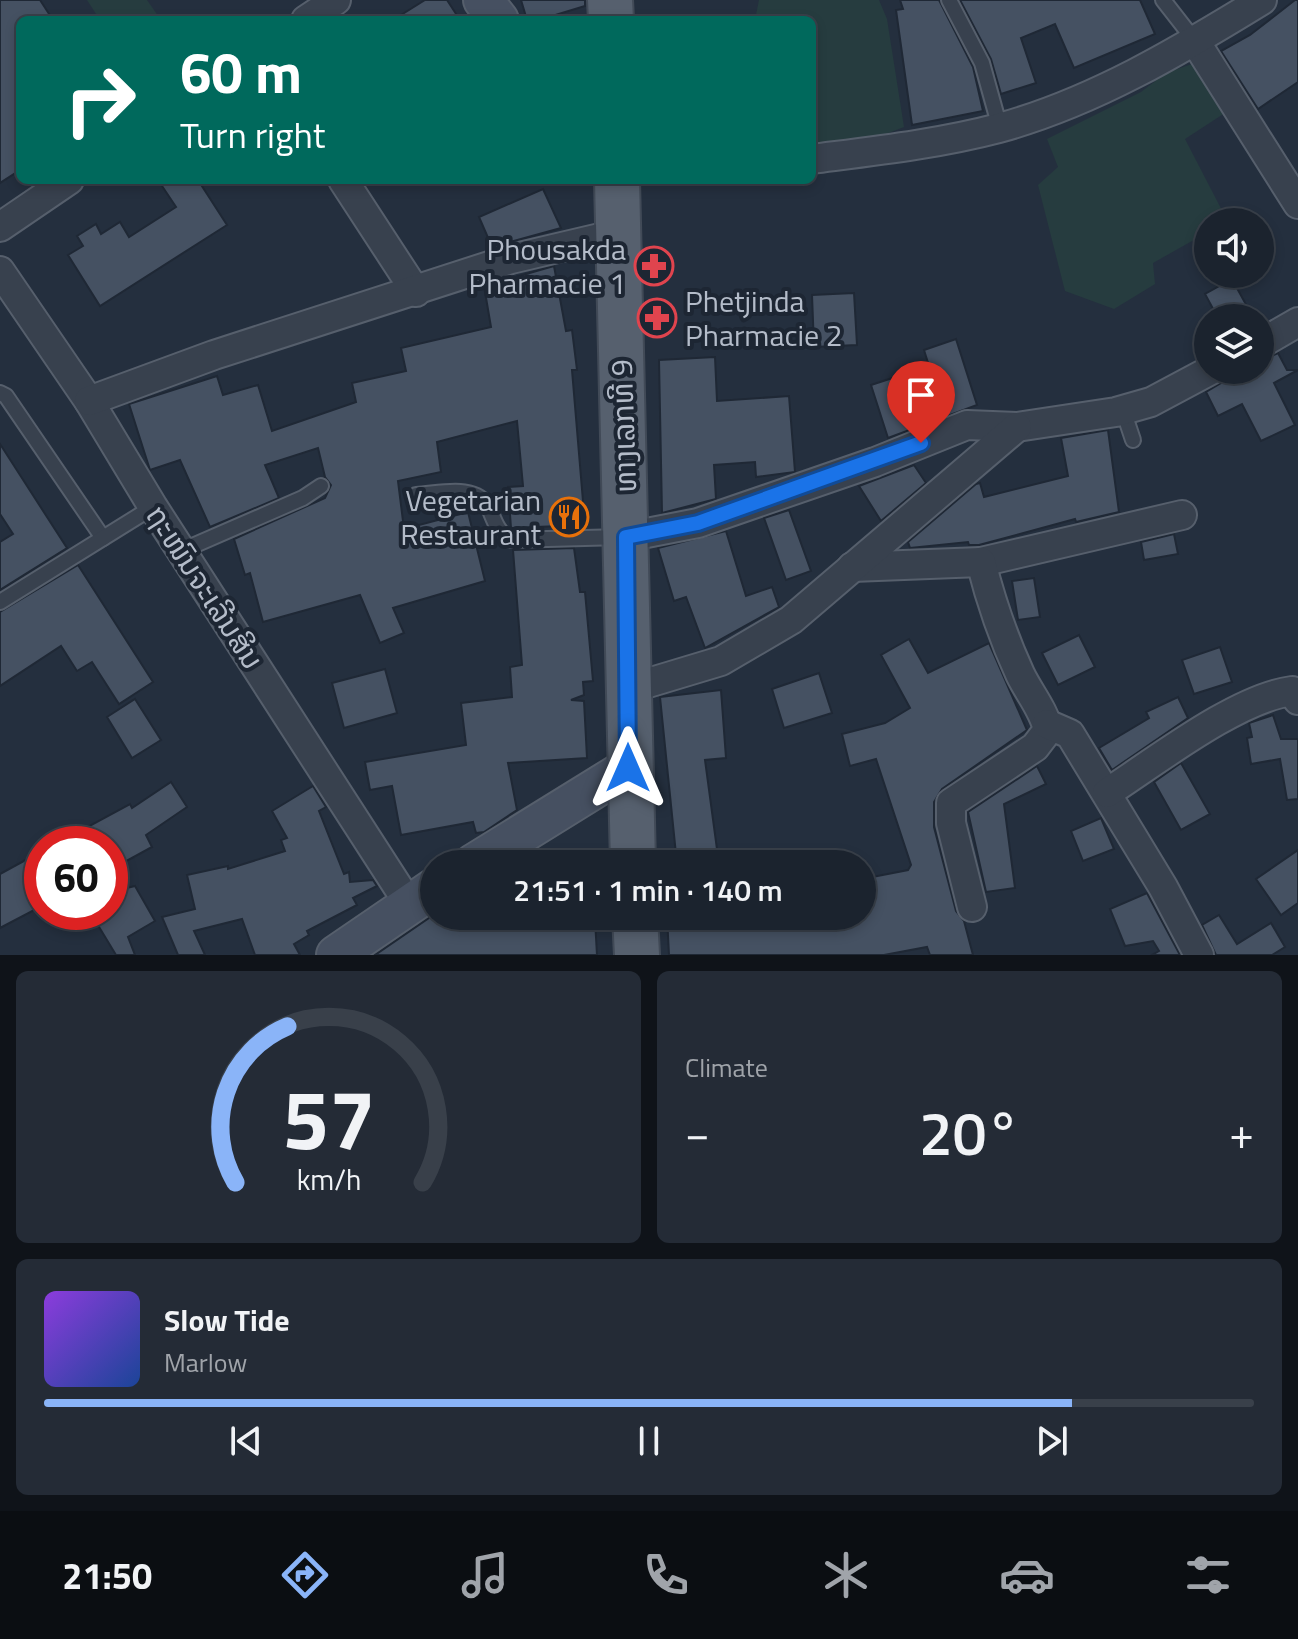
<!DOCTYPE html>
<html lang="en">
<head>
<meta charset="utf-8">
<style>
	:root { --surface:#1b232e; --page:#242b36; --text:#f1f3f6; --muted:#a0a4aa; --line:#39404a; --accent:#8ab4f8 }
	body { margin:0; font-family:"Titillium Web","Noto Sans Lao",sans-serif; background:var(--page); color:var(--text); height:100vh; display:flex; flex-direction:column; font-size:30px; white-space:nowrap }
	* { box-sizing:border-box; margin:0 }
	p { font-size:26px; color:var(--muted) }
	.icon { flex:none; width:44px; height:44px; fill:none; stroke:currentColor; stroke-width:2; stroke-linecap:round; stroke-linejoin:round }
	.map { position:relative; height:955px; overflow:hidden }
	.sheet { display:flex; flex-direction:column; gap:16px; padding:16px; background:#0f1319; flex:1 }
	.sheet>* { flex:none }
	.hud { position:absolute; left:16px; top:16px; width:800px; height:168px; border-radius:12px; box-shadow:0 4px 12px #0003,0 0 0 2px var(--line); background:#00695c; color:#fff; overflow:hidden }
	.fabs { position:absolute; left:1194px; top:208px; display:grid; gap:16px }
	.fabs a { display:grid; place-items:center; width:80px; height:80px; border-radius:50%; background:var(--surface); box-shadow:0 4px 12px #0003,0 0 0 2px var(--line); font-size:40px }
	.speed { position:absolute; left:24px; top:826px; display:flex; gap:16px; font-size:40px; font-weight:700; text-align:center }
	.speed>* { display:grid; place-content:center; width:104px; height:104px; border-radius:50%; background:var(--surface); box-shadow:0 4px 12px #0003,0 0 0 2px var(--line); line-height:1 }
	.speed .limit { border:12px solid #d22; background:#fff; color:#111 }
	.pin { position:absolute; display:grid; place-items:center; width:68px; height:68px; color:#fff; margin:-82px -34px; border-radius:50% 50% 50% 0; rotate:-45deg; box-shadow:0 0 8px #0007 }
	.pin .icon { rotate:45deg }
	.me { position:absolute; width:88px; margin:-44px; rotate:0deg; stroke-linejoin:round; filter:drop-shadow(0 0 6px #0008) }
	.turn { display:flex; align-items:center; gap:28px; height:168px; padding:0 32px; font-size:36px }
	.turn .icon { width:104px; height:104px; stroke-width:2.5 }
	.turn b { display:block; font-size:56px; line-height:68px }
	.big { font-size:60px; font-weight:600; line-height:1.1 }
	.sheet .widget { flex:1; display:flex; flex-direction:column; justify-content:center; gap:12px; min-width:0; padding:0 28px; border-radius:12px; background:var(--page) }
	.sheet .dial { align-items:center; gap:0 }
	.dial svg { height:208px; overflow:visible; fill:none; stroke:var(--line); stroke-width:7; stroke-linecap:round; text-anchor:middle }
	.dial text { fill:var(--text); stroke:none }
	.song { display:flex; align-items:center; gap:24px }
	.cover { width:96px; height:96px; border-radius:12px; background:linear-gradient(135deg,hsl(270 70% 55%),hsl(220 70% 35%)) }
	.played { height:8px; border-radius:4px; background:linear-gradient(90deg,var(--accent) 85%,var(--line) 85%) }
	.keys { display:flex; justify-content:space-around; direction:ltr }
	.heat { display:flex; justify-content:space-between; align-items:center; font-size:44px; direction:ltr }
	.sheet .tiles { flex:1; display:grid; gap:16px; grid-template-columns:1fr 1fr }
	.widget:last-child { grid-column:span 2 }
	.trip { position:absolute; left:420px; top:850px; width:456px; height:80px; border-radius:40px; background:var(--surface); box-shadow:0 4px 12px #0003,0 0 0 2px var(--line); font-weight:600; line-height:80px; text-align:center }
	.tab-bar { display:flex; height:128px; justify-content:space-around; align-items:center; background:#0b0e12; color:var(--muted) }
	.tab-bar .icon { width:56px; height:56px }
	.tab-bar .on { color:var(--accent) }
	.tab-bar b { font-size:36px; color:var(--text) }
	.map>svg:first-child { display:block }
	.green { fill:#263c3f }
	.building { fill:#455162; stroke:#1f2835; stroke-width:2 }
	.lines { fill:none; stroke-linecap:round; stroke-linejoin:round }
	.lane-casing { stroke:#565f6c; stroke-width:18 }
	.street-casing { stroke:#565f6c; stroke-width:32 }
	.secondary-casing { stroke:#565f6c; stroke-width:42 }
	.primary-casing { stroke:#414a57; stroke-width:48 }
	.lane { stroke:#38414e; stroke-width:14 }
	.street { stroke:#38414e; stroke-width:28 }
	.secondary { stroke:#465061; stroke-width:38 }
	.primary { stroke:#56606e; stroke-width:44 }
	.route-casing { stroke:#114b97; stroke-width:20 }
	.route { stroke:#1a73e8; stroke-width:14 }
	.labels { text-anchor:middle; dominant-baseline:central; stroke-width:8; stroke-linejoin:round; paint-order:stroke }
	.poi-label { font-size:30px; fill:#b4bcc9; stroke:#1d2633; text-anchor:end }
	.street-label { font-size:30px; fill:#b4bcc9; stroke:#1d2633 }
</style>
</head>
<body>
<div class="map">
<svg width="1298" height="955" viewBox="0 0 1298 955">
	<rect width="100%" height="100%" fill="#242f3e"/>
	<g class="green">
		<path d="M87,0h60l14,20h-61z"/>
		<path d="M759,0h120l8,19 17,108 -26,10 -66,7v-124h-57z"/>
		<path d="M1192,64l11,2 28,43 -46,30 43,83h-20v10l-55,31 2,21 -41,25 -49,-18 -27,-106 20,-18 -11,-28 94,-47 25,-19z"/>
	</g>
	<g class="building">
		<path d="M0,0h40l13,20h-33v150l-20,13z"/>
		<path d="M425,0h22l13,20h-67z"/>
		<path d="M521,0h64v6l-46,14h-12z"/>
		<path d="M900,0h39l34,67 10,44 -71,14 -16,-115 7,-1z"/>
		<path d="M960,0h180l15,34 -81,34 -19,-44 -34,14 15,45 -35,11 -10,-35z"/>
		<path d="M1295,0h3v82l-40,27 -37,-58 29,-16z"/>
		<path d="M158,180h40l29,45 -127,81 -32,-51 15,-9 -6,-10 19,-12 5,10 19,-12 9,15 47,-30z"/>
		<path d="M543,189l18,39 -69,19 -13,-30z"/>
		<path d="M554,266l12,65 6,-1 5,40h-5l13,155 -74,3 -3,-41 15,-1 -6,-65 -80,21 4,30 -43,9 6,48 64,-17 17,69 -92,27 11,25 -24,10 -20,-48 -97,27 -13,-49 -5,2 -11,-36 91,-41 6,-13 -6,-8 -7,-29 -53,17 14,33 -69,29 -30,-67 -30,10 -21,-66 88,-28 6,19 35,-10 14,46 84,-29 -4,-19 54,-12 -5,-23 90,-21 -7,-41z"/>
		<path d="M1232,279l17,31 -15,8h-16l-13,-24z"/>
		<path d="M854,293l3,52 -43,2 -2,-52z"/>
		<path d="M956,339l21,66 -89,33 -17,-53 58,-19 -5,-16z"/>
		<path d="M1278,353l9,17h11l-24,13 21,42 -34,16 -19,-37 -24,12 -12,-24 37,-22h17v-9z"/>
		<path d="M715,357l2,44 72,-5 6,76 -39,5 -1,-15 -41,3 2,34 -54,14 -3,-153z"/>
		<path d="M1108,430l11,82 -43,10 -1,-3 -96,26h-10l-1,-3 -58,6 -2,-6 68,-58 4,-1 4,14 84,-21 -7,-38z"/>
		<path d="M0,444l67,104 -67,42v-48l13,-8 -13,-20z"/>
		<path d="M914,465l12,18 -45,38 -22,-35z"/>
		<path d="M789,510l22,61 -25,9 -22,-62z"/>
		<path d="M726,531l20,65 26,-9 7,20 -74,41 -19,-51 -12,4 -16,-53z"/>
		<path d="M1174,534l4,20 -34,6 -3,-18z"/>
		<path d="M574,548l6,44h5l8,89 -10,1 1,13 -13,5 13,1 3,57 -79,5 9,47 -33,22 -8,1 -3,-11 -72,13 -9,-49 -22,4 -5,-28 101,-17 -5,-42 51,-6 -2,-30 12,-2 -9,-115z"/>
		<path d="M78,565l75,117 -34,22 -27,-42 -15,9 -16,-25 -61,40v-74z"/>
		<path d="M1034,578l6,39 -22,3 -6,-39z"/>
		<path d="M1079,635l16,32 -37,18 -16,-32z"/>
		<path d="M909,639l19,34 61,-30 38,87 -85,59 -8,13v25l22,84 8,10 9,34h-43l-3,-8 -43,8h-215l-2,-39h195v-37l46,-9 3,-5 -35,-106 -26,7 -8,-32 43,-11 25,-15 -29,-53z"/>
		<path d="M1220,647l12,35 -38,12 -12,-34z"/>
		<path d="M385,669l12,44 -53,15 -12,-45z"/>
		<path d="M819,673l13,40 -48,15 -12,-39z"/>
		<path d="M721,690l5,68 -21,2 14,104h-42l-17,-167z"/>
		<path d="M1178,697l10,21 -76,52 -13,-22 50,-30 -3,-6z"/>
		<path d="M135,699l26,41 -29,18 -25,-41z"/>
		<path d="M1273,715l8,24h17v60l-11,1 -7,-41 -29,5 -4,-26 5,-1 -3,-14z"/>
		<path d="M1181,763l29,51 -29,16 -27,-48z"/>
		<path d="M1037,766l9,18 -42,20 11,84 -29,4 -18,-80z"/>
		<path d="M171,782l16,25 -41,28 6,12 -42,23v-26h-54l74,-40 2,4z"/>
		<path d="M313,786l13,21 -7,4 25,63 5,-2 1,10 23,-2 4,6 -24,12 4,7 -50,26 2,4 -15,9 6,11h-45l-13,-36 -48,12 11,24h-27l-16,-38 33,-8 -8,-34 41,-9v3l57,-18 -4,-11 6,-2 -15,-27z"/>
		<path d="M1101,818l13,31 -31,12 -12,-30z"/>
		<path d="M1298,850v53l-17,12 -25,-36z"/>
		<path d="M42,851v55l-42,22v-54z"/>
		<path d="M135,886l20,35 -27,16 7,18h-19l-26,-43h20v-20z"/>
		<path d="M1147,893l1,2 32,60h-28l7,-4 -6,-10 -28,5 -15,-37z"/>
		<path d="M1219,915l18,29 34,-21 14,24 -13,8h-56l-14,-30z"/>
		<path d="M432,916h58l1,9 104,-6 2,36h-222z"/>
	</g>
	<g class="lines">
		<g class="lane-casing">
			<g id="lane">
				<path d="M949,0l33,63 18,65"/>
				<path d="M1163,0l32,41"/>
				<path d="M0,393l6,3 97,142"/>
				<path d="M1123,410l10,30"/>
				<path d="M416,495c23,-1 60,-12 73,13 6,14 8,23 21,32l112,-3"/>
				<path d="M181,551l122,-53 18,-12"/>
				<path d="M0,602l153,-95"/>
			</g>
		</g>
		<g class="street-casing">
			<g id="street">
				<path d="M306,20l30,-20"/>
				<path d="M1195,41l103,163"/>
				<path d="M812,159c62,-8 126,-15 187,-31 95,-26 180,-77 263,-128"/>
				<path d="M343,180l73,112"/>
				<path d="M0,227l69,-47"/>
				<path d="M0,271l89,130 64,106 256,397"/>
				<path d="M1260,344l38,-22"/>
				<path d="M89,401l125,-46 297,-96 106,-25"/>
				<path d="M626,537l72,-14 177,-61 92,-37 50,2 99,-15 35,-10 60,-32"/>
				<path d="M981,562l201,-47"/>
				<path d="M852,567l129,-5c10,40 22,75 39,112 9,19 24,36 28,56l-13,17 -84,56v20l21,84"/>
				<path d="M628,689l93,-28 70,-41 226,-193"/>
				<path d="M1047,724l23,10 93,153 36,68"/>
				<path d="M1107,793c48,-31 130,-95 185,-102l6,9"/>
			</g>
		</g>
		<g class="secondary-casing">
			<g id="secondary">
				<path d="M483,0l16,20"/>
				<path d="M473,864l155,-96"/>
				<path d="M336,955l98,-67"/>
			</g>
		</g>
		<g class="primary-casing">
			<g id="primary">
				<path d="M610,0l1,20"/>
				<path d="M617,180l16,684"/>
				<path d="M635,916l2,39"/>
			</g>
		</g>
		<use href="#lane" class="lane"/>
		<use href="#street" class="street"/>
		<use href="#secondary" class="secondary"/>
		<use href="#primary" class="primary"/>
	</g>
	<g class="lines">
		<g class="route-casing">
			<path id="route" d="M628,768l-2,-231 72,-14 223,-80"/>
		</g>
		<use href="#route" class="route"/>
	</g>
	<defs>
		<g id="pharmacy-ring" transform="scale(2)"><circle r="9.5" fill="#1d2633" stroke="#e0444e" stroke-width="1.5"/><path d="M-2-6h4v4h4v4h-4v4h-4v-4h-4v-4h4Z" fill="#e0444e"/></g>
		<g id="restaurant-ring" transform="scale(2)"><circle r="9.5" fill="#1d2633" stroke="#e8710a" stroke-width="1.5"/><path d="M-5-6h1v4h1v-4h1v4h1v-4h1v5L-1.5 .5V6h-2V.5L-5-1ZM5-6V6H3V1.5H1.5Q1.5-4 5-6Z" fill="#e8710a"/></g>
	</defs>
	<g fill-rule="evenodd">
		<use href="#pharmacy-ring" x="654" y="266"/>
		<use href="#pharmacy-ring" x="657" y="318"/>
		<use href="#restaurant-ring" x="569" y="517"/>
	</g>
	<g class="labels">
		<g class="poi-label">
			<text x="626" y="249">Phousakda<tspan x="626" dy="34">Pharmacie 1</tspan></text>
			<text x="685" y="301" text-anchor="start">Phetjinda<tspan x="685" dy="34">Pharmacie 2</tspan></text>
			<text x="541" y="500">Vegetarian<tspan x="541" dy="34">Restaurant</tspan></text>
		</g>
		<g class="street-label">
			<text transform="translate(623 426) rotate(-92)">ທາງເລກທີ 9</text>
			<text transform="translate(205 587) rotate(57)">ຖະໜົນຈະເລີນສິນ</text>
		</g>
	</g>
</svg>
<div class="fabs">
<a><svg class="icon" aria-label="sound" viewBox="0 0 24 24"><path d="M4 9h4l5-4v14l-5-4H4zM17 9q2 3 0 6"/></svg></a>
<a><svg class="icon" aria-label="layers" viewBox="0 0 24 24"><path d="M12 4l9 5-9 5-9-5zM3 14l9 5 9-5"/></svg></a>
</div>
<div class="speed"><div class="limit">60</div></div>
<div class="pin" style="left:921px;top:443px;background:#d93025"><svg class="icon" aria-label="arrive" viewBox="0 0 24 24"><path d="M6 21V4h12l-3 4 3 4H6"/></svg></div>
<svg class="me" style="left:628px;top:768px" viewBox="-20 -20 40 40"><path d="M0-17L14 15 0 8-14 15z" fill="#1a73e8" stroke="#fff" stroke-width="4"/></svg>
<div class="trip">21:51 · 1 min · 140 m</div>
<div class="hud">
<div class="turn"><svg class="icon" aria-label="right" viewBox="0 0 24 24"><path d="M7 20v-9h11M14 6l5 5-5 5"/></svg><div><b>60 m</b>Turn right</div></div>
</div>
</div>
<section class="sheet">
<div class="tiles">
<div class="widget dial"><svg viewBox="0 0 100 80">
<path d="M14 69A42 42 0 1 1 86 69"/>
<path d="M14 69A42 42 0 0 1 34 9" stroke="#8ab4f8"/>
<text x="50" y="56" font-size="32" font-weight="700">57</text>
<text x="50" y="72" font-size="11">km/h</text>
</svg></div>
<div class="widget"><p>Climate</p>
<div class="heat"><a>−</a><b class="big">20°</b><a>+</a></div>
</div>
<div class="widget">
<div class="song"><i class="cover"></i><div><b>Slow Tide</b><p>Marlow</p></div></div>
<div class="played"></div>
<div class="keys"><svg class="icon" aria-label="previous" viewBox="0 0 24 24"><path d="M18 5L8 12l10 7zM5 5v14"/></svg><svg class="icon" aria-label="pause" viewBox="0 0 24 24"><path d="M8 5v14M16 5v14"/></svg><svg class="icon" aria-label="next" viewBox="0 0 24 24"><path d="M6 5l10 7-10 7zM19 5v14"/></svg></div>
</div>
</div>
</section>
<nav class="tab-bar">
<b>21:50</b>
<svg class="icon on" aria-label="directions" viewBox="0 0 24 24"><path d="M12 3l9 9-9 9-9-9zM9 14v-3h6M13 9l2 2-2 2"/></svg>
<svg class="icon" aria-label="music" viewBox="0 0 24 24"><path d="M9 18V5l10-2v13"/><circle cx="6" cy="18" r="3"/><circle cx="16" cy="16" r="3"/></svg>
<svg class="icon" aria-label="phone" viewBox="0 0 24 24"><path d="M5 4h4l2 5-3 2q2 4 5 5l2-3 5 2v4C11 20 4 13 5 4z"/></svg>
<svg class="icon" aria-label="climate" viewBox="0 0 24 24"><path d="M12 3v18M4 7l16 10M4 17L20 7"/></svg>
<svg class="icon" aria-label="car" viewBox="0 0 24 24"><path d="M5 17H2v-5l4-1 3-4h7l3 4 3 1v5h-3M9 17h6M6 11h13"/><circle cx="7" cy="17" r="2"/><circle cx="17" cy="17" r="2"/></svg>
<svg class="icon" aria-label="filters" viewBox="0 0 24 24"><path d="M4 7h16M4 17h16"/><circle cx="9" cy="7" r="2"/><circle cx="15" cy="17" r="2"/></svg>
</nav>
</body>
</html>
